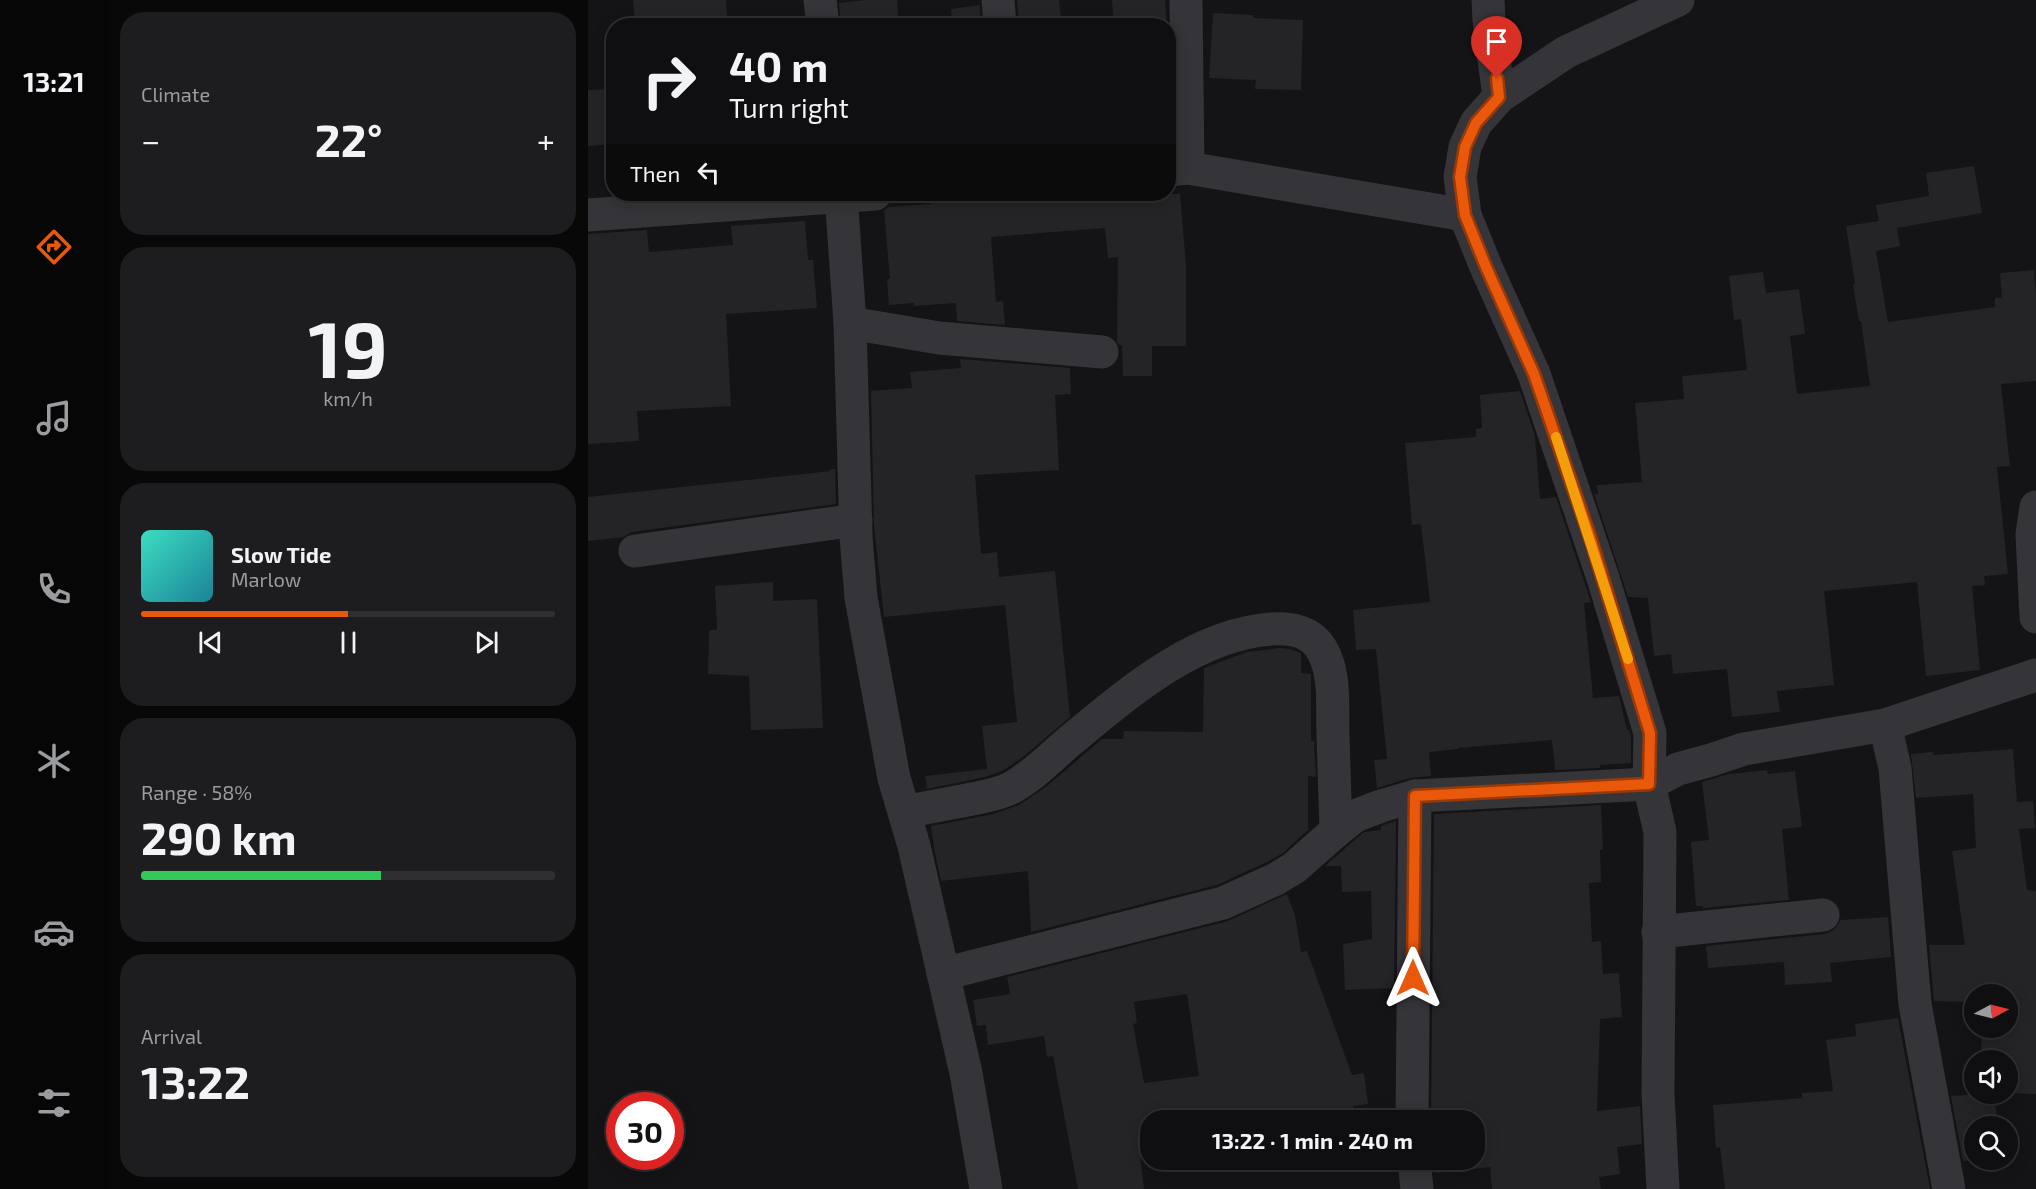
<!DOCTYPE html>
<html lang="en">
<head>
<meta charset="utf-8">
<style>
	:root { --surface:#0f0e10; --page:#1d1c1e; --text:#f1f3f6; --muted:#9b9c9f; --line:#2f2e30; --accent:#ea580c }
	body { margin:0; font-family:"Exo 2",sans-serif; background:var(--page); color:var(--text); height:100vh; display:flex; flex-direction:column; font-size:22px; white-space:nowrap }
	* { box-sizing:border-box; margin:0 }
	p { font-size:20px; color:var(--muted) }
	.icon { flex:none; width:33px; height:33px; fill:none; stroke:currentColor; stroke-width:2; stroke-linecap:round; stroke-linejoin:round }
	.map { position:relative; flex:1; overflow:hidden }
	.panel { display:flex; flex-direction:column; gap:12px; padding:12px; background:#080809; width:480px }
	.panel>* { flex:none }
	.top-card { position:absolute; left:18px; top:18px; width:570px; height:183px; border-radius:24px; box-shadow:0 3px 15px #0003,0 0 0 2px var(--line); background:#0f0e10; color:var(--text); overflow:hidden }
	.needle { width:39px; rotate:83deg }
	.tools { position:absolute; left:1376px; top:984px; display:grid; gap:12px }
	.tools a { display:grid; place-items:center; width:54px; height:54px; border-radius:50%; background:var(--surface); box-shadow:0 3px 15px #0003,0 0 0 2px var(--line); font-size:30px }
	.speed { position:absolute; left:18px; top:1092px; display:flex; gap:12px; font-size:30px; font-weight:700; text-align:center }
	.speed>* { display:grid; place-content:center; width:78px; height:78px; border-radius:50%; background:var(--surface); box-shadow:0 3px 15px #0003,0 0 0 2px var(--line); line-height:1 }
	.speed .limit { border:9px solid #d22; background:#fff; color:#111 }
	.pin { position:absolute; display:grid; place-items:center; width:51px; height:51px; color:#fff; margin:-62px -26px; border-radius:50% 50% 50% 0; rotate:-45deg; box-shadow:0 0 6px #0007 }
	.pin .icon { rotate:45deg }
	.me { position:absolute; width:66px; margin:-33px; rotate:0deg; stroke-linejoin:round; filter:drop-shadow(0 0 4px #0008) }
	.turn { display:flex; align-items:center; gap:21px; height:126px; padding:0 24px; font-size:27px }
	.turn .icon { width:78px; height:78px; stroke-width:2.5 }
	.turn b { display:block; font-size:42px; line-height:51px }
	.then { display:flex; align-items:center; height:57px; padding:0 24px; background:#0003; gap:12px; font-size:22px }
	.big { font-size:45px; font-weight:700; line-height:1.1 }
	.panel .tile { flex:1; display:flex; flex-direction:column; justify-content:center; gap:9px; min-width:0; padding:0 21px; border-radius:24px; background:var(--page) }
	.panel .dial { align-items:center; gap:0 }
	.dial b { font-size:78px; line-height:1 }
	.song { display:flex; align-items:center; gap:18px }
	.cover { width:72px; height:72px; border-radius:9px; background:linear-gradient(135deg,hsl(170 70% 55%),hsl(190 70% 35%)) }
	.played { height:6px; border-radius:3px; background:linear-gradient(90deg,var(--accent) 50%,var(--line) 50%) }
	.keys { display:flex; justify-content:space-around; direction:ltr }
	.heat { display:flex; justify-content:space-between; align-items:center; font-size:33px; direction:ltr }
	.charge { height:9px; border-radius:4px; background:linear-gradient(90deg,#34c759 58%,var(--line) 0) }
	.trip { position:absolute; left:552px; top:1110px; width:345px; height:60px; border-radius:24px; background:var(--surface); box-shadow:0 3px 15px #0003,0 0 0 2px var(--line); font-weight:700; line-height:60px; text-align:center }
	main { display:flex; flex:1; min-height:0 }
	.menu { display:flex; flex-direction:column; width:108px; justify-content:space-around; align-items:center; background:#060606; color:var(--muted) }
	.menu .icon { width:42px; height:42px }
	.menu .on { color:var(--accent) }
	.menu b { font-size:27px; color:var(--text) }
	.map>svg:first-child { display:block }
	.building { fill:#242426; fill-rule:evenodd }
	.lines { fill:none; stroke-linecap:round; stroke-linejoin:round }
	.minor { stroke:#353539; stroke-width:33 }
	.route-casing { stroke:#983908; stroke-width:15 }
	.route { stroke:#ea580c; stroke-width:10 }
	.slow { stroke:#f59e0b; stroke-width:10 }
</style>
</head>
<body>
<main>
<nav class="menu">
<b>13:21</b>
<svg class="icon on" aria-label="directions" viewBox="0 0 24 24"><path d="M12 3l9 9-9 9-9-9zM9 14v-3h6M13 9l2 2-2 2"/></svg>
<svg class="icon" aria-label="music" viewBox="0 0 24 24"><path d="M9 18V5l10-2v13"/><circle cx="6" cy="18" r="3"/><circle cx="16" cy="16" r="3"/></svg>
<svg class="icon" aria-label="phone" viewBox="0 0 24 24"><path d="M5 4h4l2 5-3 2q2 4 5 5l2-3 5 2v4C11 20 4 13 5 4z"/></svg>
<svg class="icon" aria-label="climate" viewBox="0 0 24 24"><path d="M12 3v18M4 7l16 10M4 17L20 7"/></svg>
<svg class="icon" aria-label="car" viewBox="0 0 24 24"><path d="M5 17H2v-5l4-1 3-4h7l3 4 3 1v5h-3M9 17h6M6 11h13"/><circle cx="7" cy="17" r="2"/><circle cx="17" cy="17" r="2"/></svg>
<svg class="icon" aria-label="filters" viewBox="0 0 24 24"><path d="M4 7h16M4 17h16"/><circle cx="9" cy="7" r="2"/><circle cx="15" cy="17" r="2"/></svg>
</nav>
<section class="panel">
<div class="tile"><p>Climate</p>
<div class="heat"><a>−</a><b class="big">22°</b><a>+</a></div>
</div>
<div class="tile dial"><b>19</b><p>km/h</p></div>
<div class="tile">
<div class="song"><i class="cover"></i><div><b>Slow Tide</b><p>Marlow</p></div></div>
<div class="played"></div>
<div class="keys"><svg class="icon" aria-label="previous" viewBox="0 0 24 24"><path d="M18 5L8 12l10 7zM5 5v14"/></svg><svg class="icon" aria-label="pause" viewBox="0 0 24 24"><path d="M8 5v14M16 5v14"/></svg><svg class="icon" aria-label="next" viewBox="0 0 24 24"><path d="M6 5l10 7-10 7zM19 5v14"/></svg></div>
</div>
<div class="tile"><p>Range · 58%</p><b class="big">290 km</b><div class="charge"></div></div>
<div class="tile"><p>Arrival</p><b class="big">13:22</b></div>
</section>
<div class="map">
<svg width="1448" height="1189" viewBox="0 0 1448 1189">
	<rect width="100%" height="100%" fill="#141315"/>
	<g class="building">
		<path d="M45,0h93l2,26h-93z"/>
		<path d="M278,0h31l2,26h-58l-2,-23z"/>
		<path d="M429,0h42l3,26h-43z"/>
		<path d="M524,0h53l2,26h-53z"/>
		<path d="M392,5l1,21h-29l-1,-17z"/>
		<path d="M625,13l40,2v3l50,2 -2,70 -46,-1 1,-9 -47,-2z"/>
		<path d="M26,89v55l-26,2v-56z"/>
		<path d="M1386,166l8,47 -85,15 3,18 -24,5 12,71 107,-15v-9h7l-2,-25 34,-3 2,25v86l-35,3 9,82 -13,1 11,107 -24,2 1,9 -13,1 8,84 -54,6 -9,-94 -93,9 10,94 -57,6 3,21 -48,5 -5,-48 -54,5 -2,-20 -17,2 -6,-58 -20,-1 -34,-103h4l-1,-9 45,-3 -7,-79 49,-4 -2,-23 65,-6 -6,-51 -7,1 -5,-44 34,-4 3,21 33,-4 6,45 -15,2 7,58 73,-8 -9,-65h-2l-6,-36 2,-1 -9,-58 33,-5 -3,-16 53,-9 -3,-23z"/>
		<path d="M406,194h186l6,71v81h-34v30h-29l-1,-31h-3l-2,-3 1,-85 -10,1 -3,-30 -114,9 5,65 7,-1 2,24 -48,-4 -1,-18 -42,3v-3l-25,2 -2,-26h3l-6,-69 4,-3 43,-3 -1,-3 64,-4z"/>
		<path d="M217,221l3,39h5l4,48 -91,6 5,92 -94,5 2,30 -51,3v-210l59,-4 2,22 84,-7 -2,-19z"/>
		<path d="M372,359l110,9 1,26 -16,1 4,75 -84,5 6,79 16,-2 2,25 56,-6 15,146 -47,40 -21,14 -17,6 -58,12 -2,-13 62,-7 -5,-43 35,-4 -12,-117 -121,12 -10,-91 -3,-135 41,-3 -2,-16 51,-4z"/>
		<path d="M932,391l15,45 5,63 16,-2 35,105 -7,1 9,95 26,-2 8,34h2l2,6v27l-31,2v3l-45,2 -3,-30 -94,8v1l-29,3 2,24 -21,2 -33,10 -3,-28 13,-1 -11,-110 -20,1 -3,-40 77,-8 -9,-78 -9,1 -7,-82 71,-6v-8l6,-1 -2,-33z"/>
		<path d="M242,469h5l1,35 -204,28 -9,5 -35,4v-44l243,-26z"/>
		<path d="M185,582v19l44,-2 6,129 -72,2 -2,-54 -41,-2 1,-44h8l-2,-44z"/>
		<path d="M691,648l11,1 11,4v20l10,1v67h3l2,36 -8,-1v54l-25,23 -16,9 -50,23 -186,47 -3,-61 -87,10 -7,-33 -3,-22 63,-12 25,-9 27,-18 56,-48h21l1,-8 79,1 1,-64 43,-16z"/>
		<path d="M1425,749l4,53 16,-1 2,27 -16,1 8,61 9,1v203l-29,-1v-33h-26l1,-32h25v-34h-33v8l-40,-1 -5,-56h36l-13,-94 24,-3 -3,-54 -57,4 -5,-44 22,-2v3z"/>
		<path d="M1179,770l1,4 27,-3 7,56 -20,2 7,71 -86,8v-2h-7l-5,-64 18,-2 -7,-58 27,-8z"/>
		<path d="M1013,805l2,45h-3l1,32 -12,1 3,59 9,-1 2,33 16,-1 3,44 -22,2 -3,92 43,-5 2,38 -25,3 3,27 -21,3 2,12h-109l-2,-22 -54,6 -2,-13h40v-40h-43l3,-306z"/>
		<path d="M808,821l-2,167 -49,2 -2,-46 29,-5 -1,-48 -29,1 -1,-26h-16l39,-34 17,-2v-4z"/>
		<path d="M699,894l8,21 6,37 6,-1 45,124 12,-2 4,31 -15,2 2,14h-45l-1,-9 -75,9h-84v34l-10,2 4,33h-66l-25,-133 -6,1 -3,-21 -56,9 -2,-20 -9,1 -4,-26 37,-6 -3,-17 221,-56zM599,994l12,82 -55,7 -11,-59 4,-1 -3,-21z"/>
		<path d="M1300,917l3,40 -61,6 2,19 -47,3 -1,-23 -76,6 -2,-22 119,-12 9,-4 7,-10z"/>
		<path d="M1310,1018l32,171h-205l-5,-42 -4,1 -3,-43 89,-7v-5l31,-2 -7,-51 30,-4 -1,-12z"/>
		<path d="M1389,1094h17l4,32h-24v34h3l-14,1 -12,-65z"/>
	</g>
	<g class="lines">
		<g class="minor">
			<path d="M232,0l3,26"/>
			<path d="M410,0l2,26"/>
			<path d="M598,0l2,168"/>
			<path d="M900,0l1,21 10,76"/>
			<path d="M580,170l20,-2 277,47"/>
			<path d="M253,194l9,129 6,214 5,61 33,180 20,68 52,227 20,116"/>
			<path d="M0,215l287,-21"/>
			<path d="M262,323l89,15 163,14"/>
			<path d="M1448,507l-4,27 4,83"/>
			<path d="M47,551l221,-31"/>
			<path d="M1297,725l151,-50"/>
			<path d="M316,812c21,-4 42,-8 63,-12 14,-3 30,-5 44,-12 22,-12 41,-32 60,-48 57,-47 123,-105 200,-111 21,-1 40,2 51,21 14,24 10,58 11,85 1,32 2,64 3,96"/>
			<path d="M1070,932l165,-17"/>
			<path d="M355,974l280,-71 53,-24 18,-11 42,-37 19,-15 26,-10 34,-10 234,-12 29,-15 33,-9 33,-11 141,-24 10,43 20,236 34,185"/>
			<path d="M824,1120l3,-324"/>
			<path d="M826,1160l3,29"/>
			<path d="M1075,1189l-5,-95 2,-262 -11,-48 1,-51 -47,-155 -69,-204 -48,-107 -21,-52 -5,-38 5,-30 11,-24 23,-26 67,-45 112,-52"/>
		</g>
	</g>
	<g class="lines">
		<g class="route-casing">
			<path id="route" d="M825,978l2,-182 234,-12 1,-51 -60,-196 -56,-163 -48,-107 -21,-52 -5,-38 5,-30 11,-24 23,-26 -2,-19"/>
		</g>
		<use href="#route" class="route"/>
		<path class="slow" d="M968,437l72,222"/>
	</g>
</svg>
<div class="tools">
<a><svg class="needle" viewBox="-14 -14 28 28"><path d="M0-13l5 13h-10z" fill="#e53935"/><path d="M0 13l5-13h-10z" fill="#9b9c9f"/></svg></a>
<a><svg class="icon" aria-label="sound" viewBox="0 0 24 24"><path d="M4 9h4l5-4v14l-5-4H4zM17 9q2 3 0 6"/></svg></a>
<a><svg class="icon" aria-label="search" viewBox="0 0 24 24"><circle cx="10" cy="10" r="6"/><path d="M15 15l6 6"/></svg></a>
</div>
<div class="speed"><div class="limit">30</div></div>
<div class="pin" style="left:909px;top:78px;background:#d93025"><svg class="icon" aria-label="arrive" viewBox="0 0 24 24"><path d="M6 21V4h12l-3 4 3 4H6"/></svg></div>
<svg class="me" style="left:825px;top:978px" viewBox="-20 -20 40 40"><path d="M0-17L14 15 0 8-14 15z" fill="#ea580c" stroke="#fff" stroke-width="4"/></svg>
<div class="trip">13:22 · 1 min · 240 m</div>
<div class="top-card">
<div class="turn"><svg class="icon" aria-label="right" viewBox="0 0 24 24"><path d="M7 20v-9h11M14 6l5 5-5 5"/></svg><div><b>40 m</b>Turn right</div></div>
<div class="then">Then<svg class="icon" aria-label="left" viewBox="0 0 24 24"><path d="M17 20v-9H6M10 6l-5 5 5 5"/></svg></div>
</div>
</div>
</main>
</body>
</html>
